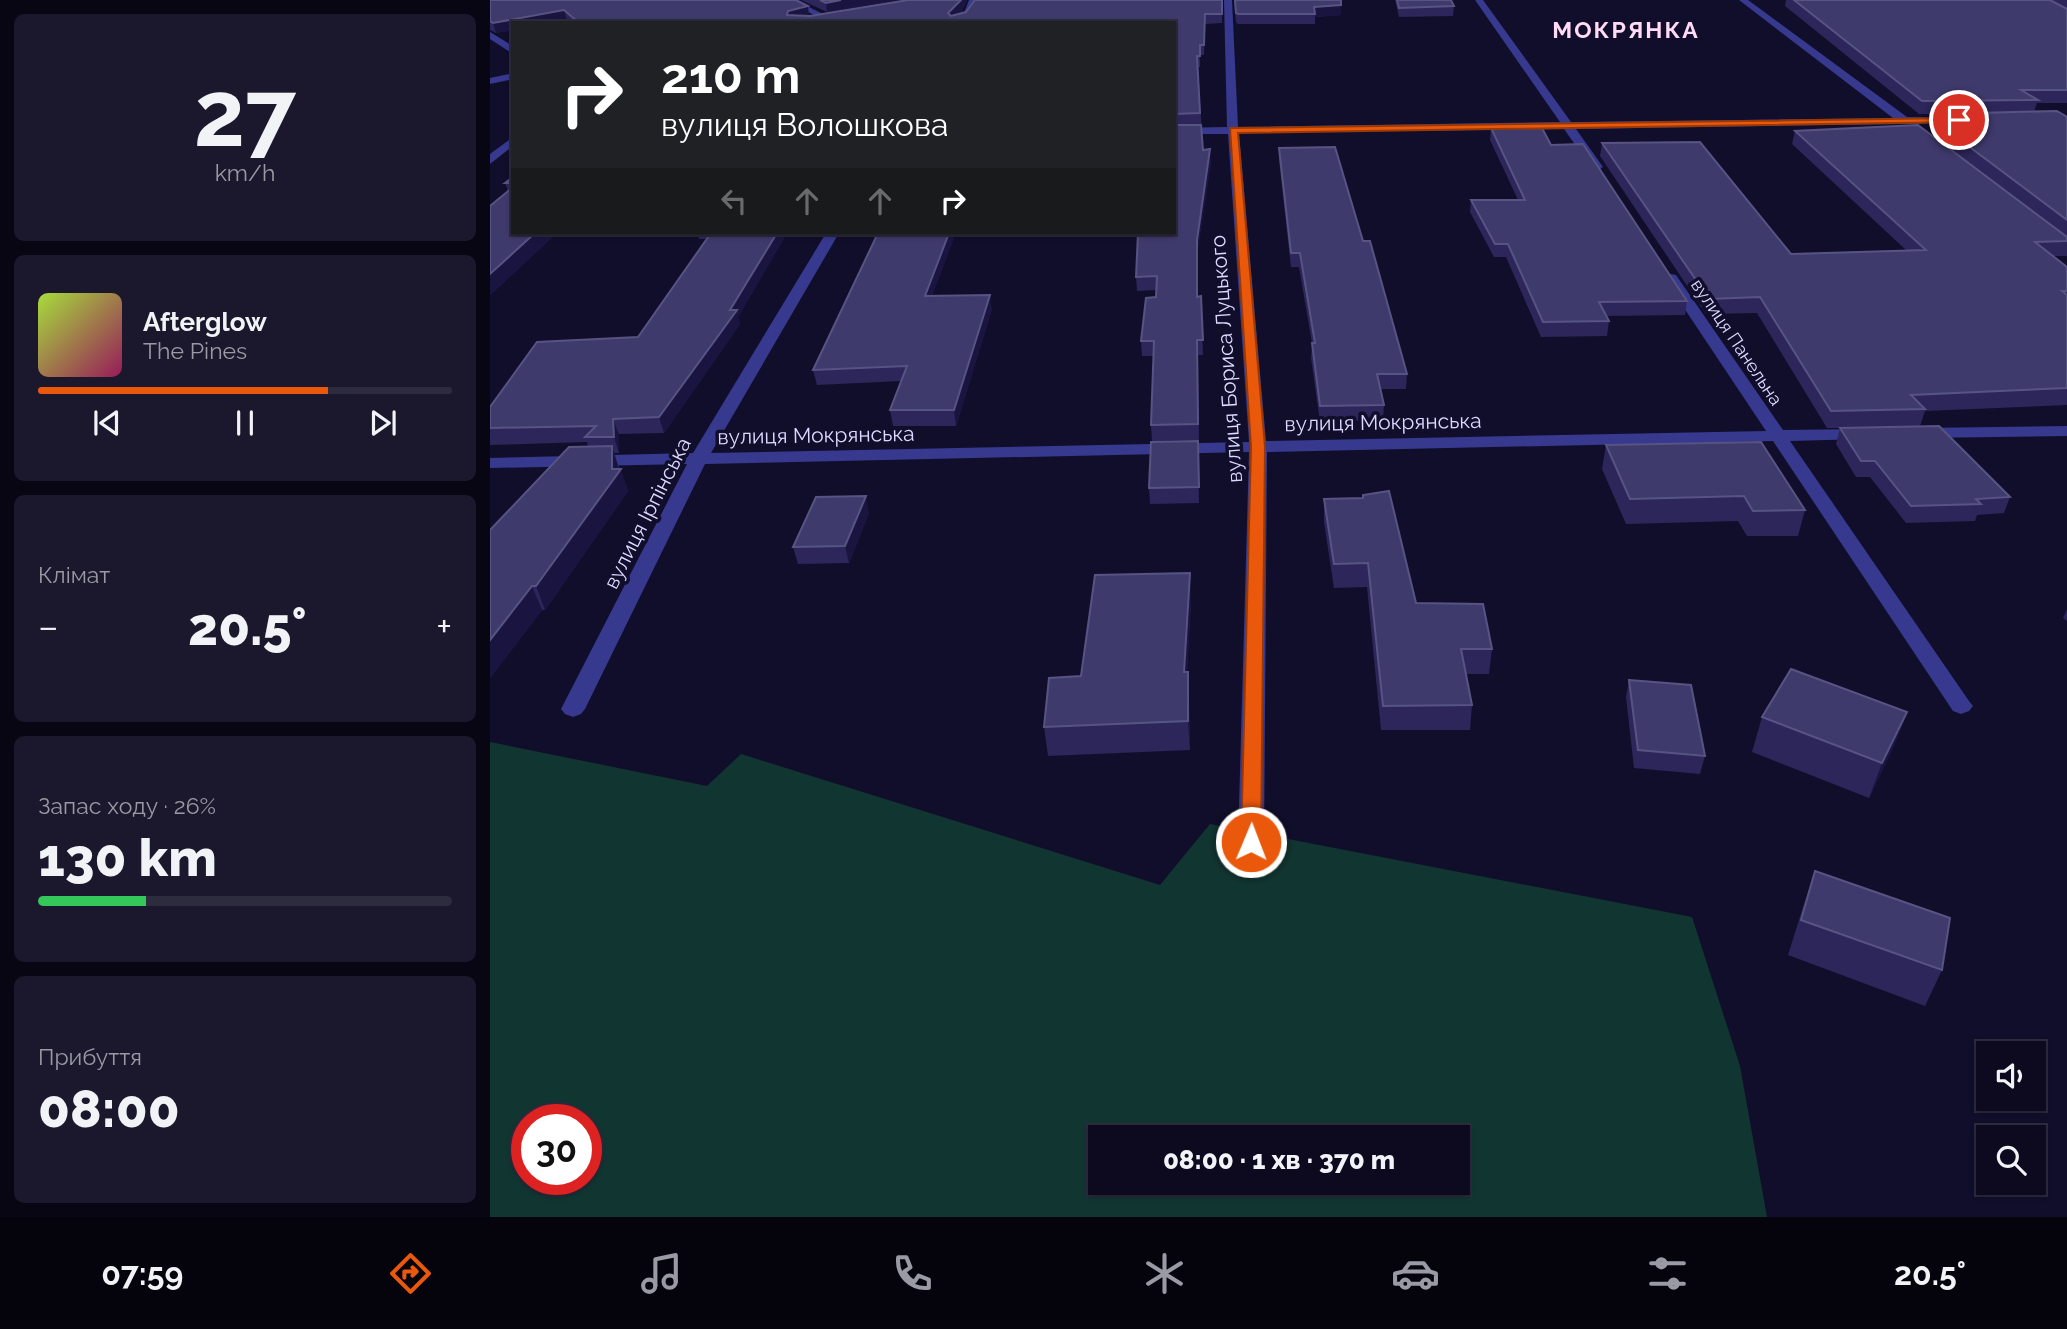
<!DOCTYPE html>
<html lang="uk">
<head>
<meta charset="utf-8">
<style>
	:root { --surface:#0d0a20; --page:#1b182d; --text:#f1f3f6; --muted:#9a9aa5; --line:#2d2b3e; --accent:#ea580c }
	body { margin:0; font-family:Raleway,sans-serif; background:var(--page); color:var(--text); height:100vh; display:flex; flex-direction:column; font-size:26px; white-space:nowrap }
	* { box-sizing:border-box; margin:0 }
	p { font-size:23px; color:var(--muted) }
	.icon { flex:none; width:38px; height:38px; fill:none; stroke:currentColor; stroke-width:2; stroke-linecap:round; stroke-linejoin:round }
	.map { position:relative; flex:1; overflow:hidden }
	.panel { display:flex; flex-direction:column; gap:14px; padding:14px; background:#070612; width:490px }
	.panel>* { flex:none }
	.top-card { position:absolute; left:21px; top:21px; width:665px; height:214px; border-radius:0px; box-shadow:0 2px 5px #0004,0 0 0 2px var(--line); background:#202124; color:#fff; overflow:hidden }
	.buttons { position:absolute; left:1486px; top:1041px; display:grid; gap:14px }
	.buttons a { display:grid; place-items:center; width:70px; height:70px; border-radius:0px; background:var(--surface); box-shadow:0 2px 5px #0004,0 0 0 2px var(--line); font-size:35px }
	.speed { position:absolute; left:21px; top:1104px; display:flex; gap:14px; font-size:35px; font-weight:700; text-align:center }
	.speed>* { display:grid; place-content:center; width:91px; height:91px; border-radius:50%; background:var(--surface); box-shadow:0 2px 5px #0004,0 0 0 2px var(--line); line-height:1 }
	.speed .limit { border:10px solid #d22; background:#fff; color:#111 }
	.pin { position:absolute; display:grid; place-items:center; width:60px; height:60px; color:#fff; margin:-30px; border:4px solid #fff; border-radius:50%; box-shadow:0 2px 7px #0007 }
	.me { position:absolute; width:77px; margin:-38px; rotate:1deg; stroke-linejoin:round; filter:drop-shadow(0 0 5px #0008) }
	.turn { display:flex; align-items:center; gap:24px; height:147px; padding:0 35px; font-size:32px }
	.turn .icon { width:91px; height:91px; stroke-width:2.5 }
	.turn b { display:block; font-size:49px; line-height:60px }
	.lanes { display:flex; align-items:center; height:66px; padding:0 35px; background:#0003; justify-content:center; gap:35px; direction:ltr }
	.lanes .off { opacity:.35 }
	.big { font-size:52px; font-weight:800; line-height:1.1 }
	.panel .card { flex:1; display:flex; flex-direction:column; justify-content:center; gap:10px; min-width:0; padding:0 24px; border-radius:10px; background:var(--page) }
	.panel .dial { align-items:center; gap:0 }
	.dial b { font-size:91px; line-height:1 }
	.song { display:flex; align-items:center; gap:21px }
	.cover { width:84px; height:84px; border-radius:10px; background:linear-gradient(135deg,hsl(80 70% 55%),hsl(330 70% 35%)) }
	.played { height:7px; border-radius:4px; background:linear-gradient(90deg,var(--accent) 70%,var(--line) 70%) }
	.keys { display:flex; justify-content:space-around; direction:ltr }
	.heat { display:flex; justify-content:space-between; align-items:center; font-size:38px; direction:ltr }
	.charge { height:10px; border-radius:5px; background:linear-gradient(90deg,#34c759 26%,var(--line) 0) }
	.trip { position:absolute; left:598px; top:1125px; width:382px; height:70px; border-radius:0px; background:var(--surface); box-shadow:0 2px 5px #0004,0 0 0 2px var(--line); font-weight:800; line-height:70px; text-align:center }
	.dock { display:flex; height:112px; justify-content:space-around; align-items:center; background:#05040d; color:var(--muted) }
	.dock .icon { width:49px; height:49px }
	.dock .active { color:var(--accent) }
	.dock b { font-size:32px; color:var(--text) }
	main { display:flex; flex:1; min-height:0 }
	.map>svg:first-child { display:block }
	.green { fill:#113632; fill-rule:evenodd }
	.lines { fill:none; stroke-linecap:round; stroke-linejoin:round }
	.minor { fill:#36398e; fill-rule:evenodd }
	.wall { fill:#2c265a }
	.shaded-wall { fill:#191540 }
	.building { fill:#3f3a6c; stroke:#575383; stroke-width:2 }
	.route { fill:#ea580c; stroke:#983908; stroke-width:2 }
	.labels { text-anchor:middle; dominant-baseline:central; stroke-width:7; stroke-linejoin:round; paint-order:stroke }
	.far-street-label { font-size:18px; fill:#dad9ff; stroke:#110e2b }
	.street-label { font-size:21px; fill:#dad9ff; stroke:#110e2b }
	.far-district-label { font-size:23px; font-weight:bold; letter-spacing:2px; fill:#ffdbf5; stroke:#110e2b }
</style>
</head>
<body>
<main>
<section class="panel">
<div class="card dial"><b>27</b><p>km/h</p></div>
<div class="card">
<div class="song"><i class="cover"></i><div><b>Afterglow</b><p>The Pines</p></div></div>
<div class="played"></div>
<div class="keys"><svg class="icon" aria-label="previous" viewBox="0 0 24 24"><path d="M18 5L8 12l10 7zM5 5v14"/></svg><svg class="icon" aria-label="pause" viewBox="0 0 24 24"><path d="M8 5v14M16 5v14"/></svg><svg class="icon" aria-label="next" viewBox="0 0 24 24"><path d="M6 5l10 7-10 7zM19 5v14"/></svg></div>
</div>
<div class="card"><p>Клімат</p>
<div class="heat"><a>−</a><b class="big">20.5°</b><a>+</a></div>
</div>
<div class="card"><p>Запас ходу · 26%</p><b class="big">130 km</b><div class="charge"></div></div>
<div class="card"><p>Прибуття</p><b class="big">08:00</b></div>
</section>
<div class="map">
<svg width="1577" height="1217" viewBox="0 0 1577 1217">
	<rect width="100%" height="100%" fill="#110e2b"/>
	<path class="green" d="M0,742l217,44 34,-32 419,131 50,-61 482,93 48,149 27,151h-1277zM37,1120h59v60h-59zM611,1138h357v45h-357z"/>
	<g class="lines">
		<g class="minor">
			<path d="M294,0h11l34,17 -7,2z"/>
			<path d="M479,0h8c-5,15 -9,23 -25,23l12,-10z"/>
			<path d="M734,0h8l6,127 322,-5 -85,-122h8l88,122 322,-4 -154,-118h9l159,117 60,1v4l-4,1 -387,6 27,38 -6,4 -4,-1 -29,-41 -325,4 27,308 500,-10 -102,-153 7,-4 5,1 107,155 82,-1 9,5 -9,5 -75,2 179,260 4,5 -4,5 -8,3 -8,-3 -180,-270 -506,11 -3,390 -4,7 -9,3 -9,-3 -4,-7 11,-390 -544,12 -120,245 -4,5 -8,3 -8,-3 -4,-5 126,-245 -197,4v-10l203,-5 133,-220h13l-128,220 538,-11 -21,-308h-54v-6l53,-1z"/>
			<path d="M0,32l23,14v8l-23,-15z"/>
			<path d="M23,73v6l-23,5v-6z"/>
			<path d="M23,137v9l-23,18v-10z"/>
			<path d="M1577,426v10l-148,2 -9,-5 9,-5z"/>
		</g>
	</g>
	<g class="wall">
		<path d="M0,0l319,16 99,-16h59l-5,11 -3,3 263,-14v23l-17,1 -1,31h-4v12h-2l5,83 8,12 -14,92v42h4l2,59h-5l1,85 -47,1 -1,-16 3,-69h-12l-1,-15 15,-44v-7l-19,1 -1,-14 38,-44v-210h-604l-3,-3 -16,3h-38v7l-17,3 -6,-3z"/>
		<path d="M311,0h96l-70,12z"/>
		<path d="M744,0h107v15l-26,2v7h-77l-2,-2z"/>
		<path d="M905,0h56l3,6 -1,10 -54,1z"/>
		<path d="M1296,0h281v103h-30l-3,9 33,5v139h-13l13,11v138l-142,6 -5,15 90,71 -6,16 -27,2 -2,6 -69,2 -36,-46h-14l-20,-33 4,-16h-13l-70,-115 -51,1 -106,-158 2,-13 189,111 115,-4 -114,-106 3,-13 174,32 -34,-26 2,-8 -4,-3 4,-12h-18l-134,-108z"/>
		<path d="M1001,128l60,17 136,156 -2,14 -79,1 3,5 -2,15 -66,1 -35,-80h-12l-24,-45 1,-12h47l-28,-60z"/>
		<path d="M789,148l84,93 44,133 -1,15h-26l4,16 -1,15 -63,2 -9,-64 1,-15 -13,-76h-8l-12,-107z"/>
		<path d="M23,177v56h44l-67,62 18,-104 -3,-8z"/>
		<path d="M207,233h90l-49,84 2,7 -76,109 -45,1v19h-5l14,38 -83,119h-3l-52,68v-148l98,-83 -1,-5 -97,3v-17l148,-91 69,-98h-8z"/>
		<path d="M443,296l59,13 -36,117h-63l-3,-16 11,-29 -84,4 -4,-15z"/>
		<path d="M708,441l1,62 -49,1 -1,-16z"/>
		<path d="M1116,445l199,65 -7,26h-51l-9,-15 -112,3 -24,-55z"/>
		<path d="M834,499l92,104 76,46 -3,25h-23l6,31 -2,25h-89l-14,-143 -33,1 -10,-66z"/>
		<path d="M379,513l-20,50 -51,1 -5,-17z"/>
		<path d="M701,601l-4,71 2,29 1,49 -142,6 -4,-29 37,-51z"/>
		<path d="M1577,609v12l-4,-3z"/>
		<path d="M1139,680l76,76 -5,18 -66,-6 -8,-71z"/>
		<path d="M1417,712l-13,34 -25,52 -117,-46 10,-35z"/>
		<path d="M1325,871l127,99 -17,36 -137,-51 15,-48z"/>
	</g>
	<g class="shaded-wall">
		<path d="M351,0h56l-70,12 -1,-9z"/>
		<path d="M471,0h6l-5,11 -12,12 -2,-10z"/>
		<path d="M851,5v10l-26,2 -1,-10z"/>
		<path d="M318,6l1,10 -22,-1 1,-4z"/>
		<path d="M74,10l3,10 -16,3h-38v7l-17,3 -3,-10z"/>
		<path d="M720,149l1,13 -14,92v-14z"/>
		<path d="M45,233h22l-67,62v-21z"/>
		<path d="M287,233h10l-49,84 2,7 -76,109 -5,-16z"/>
		<path d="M459,233h7l-29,77 -2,-14z"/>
		<path d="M500,295l2,14 -36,117 -2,-16z"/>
		<path d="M123,419l6,15v19l-5,-16z"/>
		<path d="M122,446l7,24 2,-1 7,22 -83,119 -9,-24 76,-117z"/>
		<path d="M376,496l3,17 -20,50 -4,-17z"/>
		<path d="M700,573l1,28 -6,100 -1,-29z"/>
		<path d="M42,586l10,24 -52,68v-38z"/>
		<path d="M698,672l1,29 1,49 -2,-29z"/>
		<path d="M1417,712l-13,34 -25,52 13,-35z"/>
	</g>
	<g class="building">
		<path d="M0,0h306l12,6 -20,5 -1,4 23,1 98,-16h53l-13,13 3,3 15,-4 9,-12h247v14h-17l-1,31h-4v11h-3l3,57 -26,1v-91h-231l-2,-1 -1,1h-361l-15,-13 -71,13 -3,-2z"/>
		<path d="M330,0h21l-15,3z"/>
		<path d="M745,0h106v5l-27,2 1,7h-77l-2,-1z"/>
		<path d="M907,0h54l3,6 -55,2z"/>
		<path d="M1304,0h256l17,9v81h-46l17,10 -116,1z"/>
		<path d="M1567,111l10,6v103l-128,-96h11l-13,-10z"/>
		<path d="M684,125h27l2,25 7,-1 -13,91v57l4,-1 2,44h-6l1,84 -47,1 3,-84h-13l5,-43 10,-1 1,-21 -21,1 2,-44h36z"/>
		<path d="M1428,125l149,112v4l-32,1 32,25v24h-5l5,4v93l-156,7 14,14 -94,2 -71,-114 -51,2 -107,-156 98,-1 91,112 135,-4 -131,-119z"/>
		<path d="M1001,128h51l9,17 32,-1 104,157 -88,1 10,19 -66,1 -35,-78h-13l-24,-44h54z"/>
		<path d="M845,147l28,94h7l37,133h-30l7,31 -64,1 -8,-63h3l-15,-90h-9l-12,-105z"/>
		<path d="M23,177v6h-8z"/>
		<path d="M23,187v46h22l-45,41v-68z"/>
		<path d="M221,233h66l-47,77h7l-78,107 -46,2 1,18h-29l11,-11 -106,2v-21l47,-65 101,-5z"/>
		<path d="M388,233h71l-24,63 65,-1 -36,115h-64l17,-44 -94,4z"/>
		<path d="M1449,426l71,71 -34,2 5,5 -70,2 -36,-45h-14l-21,-33z"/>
		<path d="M708,441l1,46 -50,1 2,-46z"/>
		<path d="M1271,442l44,68 -52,1 -9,-15 -114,3 -24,-54z"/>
		<path d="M122,446v23h9l-85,117h-4l-42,54v-110l79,-83z"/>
		<path d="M899,491l27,112 67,1 9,45h-31l11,56 -89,1 -15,-143 -34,1 -10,-65 39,-1v-3z"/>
		<path d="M376,496l-21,50 -52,1 23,-50z"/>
		<path d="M700,573l-6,99h4v49l-144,6 5,-49 32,-2 14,-101z"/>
		<path d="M1301,669l116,43 -25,51 -120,-46z"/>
		<path d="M1139,680l62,5 14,71 -67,-6z"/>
		<path d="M1325,871l135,47 -8,52 -141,-50z"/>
	</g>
	<path class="route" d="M1469,118l3,4 -724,11 27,314 -4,395 -3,6 -7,2 -7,-2 -3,-6 10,-395 -21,-319z"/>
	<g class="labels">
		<g class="far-street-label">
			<text transform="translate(1247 342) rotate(56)">вулиця Панельна</text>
		</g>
		<g class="street-label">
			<text transform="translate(736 359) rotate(-94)">вулиця Бориса Луцького</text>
			<text transform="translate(893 422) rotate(-1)">вулиця Мокрянська</text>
			<text transform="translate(326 435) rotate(-1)">вулиця Мокрянська</text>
			<text transform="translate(157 513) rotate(-63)">вулиця Ірпінська</text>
		</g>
		<g class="far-district-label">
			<text x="1136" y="29">МОКРЯНКА</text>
		</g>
	</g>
</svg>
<div class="buttons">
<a><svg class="icon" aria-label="sound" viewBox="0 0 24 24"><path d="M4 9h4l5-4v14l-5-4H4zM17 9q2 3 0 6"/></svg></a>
<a><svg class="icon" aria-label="search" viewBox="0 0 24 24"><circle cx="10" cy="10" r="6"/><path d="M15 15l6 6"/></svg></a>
</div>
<div class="speed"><div class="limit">30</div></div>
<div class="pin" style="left:1469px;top:120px;background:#d93025"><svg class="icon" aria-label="arrive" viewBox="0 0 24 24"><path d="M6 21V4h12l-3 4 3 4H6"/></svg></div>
<svg class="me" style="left:761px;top:842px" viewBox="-20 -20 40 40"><circle r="17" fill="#ea580c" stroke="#fff" stroke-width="3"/><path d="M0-11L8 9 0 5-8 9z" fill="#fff"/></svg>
<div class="trip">08:00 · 1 хв · 370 m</div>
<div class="top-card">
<div class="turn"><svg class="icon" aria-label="right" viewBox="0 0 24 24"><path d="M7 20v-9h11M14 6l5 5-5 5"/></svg><div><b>210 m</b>вулиця Волошкова</div></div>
<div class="lanes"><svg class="icon off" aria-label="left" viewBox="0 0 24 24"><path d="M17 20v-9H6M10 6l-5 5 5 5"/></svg><svg class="icon off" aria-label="ahead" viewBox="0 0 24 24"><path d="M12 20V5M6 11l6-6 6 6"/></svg><svg class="icon off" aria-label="ahead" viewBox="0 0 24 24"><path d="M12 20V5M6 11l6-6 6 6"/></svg><svg class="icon" aria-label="right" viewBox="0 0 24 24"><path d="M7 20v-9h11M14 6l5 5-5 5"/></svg></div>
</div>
</div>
</main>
<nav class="dock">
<b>07:59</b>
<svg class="icon active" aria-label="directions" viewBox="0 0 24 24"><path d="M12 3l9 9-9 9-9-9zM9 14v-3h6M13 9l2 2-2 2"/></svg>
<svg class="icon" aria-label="music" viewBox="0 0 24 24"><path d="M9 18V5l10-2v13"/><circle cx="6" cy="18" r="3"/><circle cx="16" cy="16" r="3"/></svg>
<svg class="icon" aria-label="phone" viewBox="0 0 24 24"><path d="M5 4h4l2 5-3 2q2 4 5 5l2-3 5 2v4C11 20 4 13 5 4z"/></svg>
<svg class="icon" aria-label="climate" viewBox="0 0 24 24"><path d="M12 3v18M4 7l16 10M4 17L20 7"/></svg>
<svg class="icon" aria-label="car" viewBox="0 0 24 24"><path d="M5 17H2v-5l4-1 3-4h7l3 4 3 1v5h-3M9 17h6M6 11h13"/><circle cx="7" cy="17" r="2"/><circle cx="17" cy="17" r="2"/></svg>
<svg class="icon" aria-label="filters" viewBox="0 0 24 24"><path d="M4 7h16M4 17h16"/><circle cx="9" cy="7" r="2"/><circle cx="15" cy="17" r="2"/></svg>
<b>20.5°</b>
</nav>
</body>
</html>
